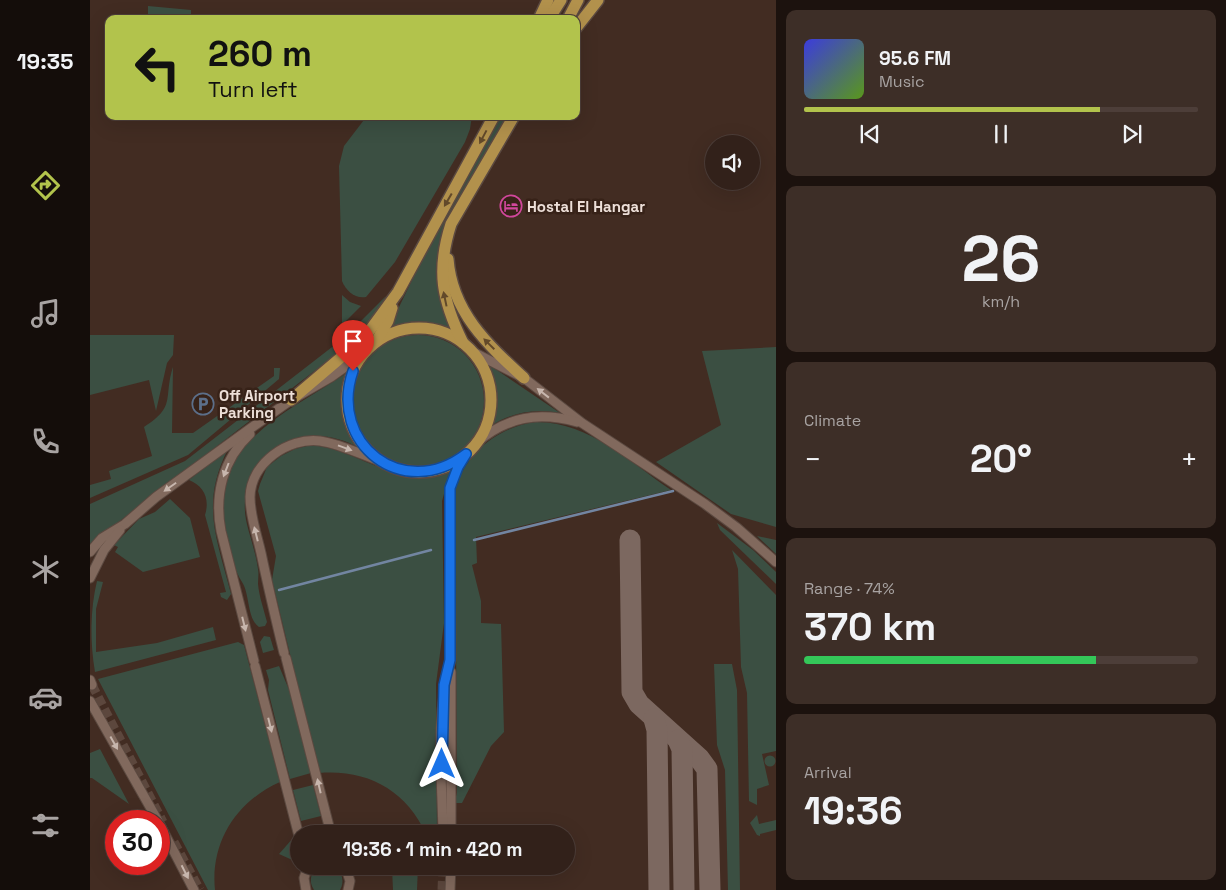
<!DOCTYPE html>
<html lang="en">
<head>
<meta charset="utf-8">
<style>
	:root { --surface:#32211a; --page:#3d2e27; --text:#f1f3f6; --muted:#a8a3a2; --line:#4d3e39; --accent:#b2c34c }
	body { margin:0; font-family:"Space Grotesk",sans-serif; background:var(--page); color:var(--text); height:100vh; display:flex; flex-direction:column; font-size:19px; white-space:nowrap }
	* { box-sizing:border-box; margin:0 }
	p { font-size:16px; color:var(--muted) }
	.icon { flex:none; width:28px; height:28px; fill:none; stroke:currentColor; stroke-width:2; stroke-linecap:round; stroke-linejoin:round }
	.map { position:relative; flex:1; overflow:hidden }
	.side { display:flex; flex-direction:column; gap:10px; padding:10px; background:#1c120e; width:450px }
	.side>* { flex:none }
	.guide { position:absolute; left:15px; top:15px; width:475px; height:105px; border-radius:10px; box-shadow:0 5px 20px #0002,0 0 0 1px var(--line); background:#b2c34c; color:#111; overflow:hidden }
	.tools { position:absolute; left:615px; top:135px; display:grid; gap:10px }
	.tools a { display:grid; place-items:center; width:55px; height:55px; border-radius:50%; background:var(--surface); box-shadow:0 5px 20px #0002,0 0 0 1px var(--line); font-size:25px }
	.speed { position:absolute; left:15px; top:810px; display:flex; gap:10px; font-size:25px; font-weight:700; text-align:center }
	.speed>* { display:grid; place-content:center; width:65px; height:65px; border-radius:50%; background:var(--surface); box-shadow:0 5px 20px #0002,0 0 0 1px var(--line); line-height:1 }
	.speed .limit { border:8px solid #d22; background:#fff; color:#111 }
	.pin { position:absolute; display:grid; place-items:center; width:42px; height:42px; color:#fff; margin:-51px -21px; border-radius:50% 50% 50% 0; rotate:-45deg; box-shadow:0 0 5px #0007 }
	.pin .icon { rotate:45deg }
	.me { position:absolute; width:55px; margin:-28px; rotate:0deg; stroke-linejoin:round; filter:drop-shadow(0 0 4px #0008) }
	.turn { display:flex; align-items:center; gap:18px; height:105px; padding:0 20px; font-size:22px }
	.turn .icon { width:65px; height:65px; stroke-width:2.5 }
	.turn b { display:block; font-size:35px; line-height:42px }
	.big { font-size:38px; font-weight:700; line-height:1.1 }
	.side .card { flex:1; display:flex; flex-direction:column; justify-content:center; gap:8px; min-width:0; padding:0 18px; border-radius:10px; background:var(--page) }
	.side .dial { align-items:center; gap:0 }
	.dial b { font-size:65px; line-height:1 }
	.song { display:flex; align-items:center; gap:15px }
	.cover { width:60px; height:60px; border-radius:8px; background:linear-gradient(135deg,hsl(240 70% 55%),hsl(90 70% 35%)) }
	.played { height:5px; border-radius:2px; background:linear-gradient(90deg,var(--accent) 75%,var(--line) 75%) }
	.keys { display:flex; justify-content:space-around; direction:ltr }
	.heat { display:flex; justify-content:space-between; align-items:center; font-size:28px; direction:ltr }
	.charge { height:8px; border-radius:4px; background:linear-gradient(90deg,#34c759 74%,var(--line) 0) }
	.trip { position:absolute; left:200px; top:825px; width:285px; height:50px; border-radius:25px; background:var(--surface); box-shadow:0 5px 20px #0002,0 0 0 1px var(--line); font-weight:700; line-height:50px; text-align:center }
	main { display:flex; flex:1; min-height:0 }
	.menu { display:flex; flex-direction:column; width:90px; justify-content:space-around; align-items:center; background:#140d0a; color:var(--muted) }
	.menu .icon { width:35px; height:35px }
	.menu .current { color:var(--accent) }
	.menu b { font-size:22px; color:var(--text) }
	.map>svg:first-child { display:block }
	.green { fill:#3b4f42 }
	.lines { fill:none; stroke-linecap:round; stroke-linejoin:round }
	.stream { stroke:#7285a1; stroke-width:2.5 }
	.taxiway { stroke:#7c6860; stroke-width:21 }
	.minor-tunnel { stroke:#5c473d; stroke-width:9; stroke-dasharray:9 4.5; stroke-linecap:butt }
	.minor-casing { stroke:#5b4940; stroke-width:11 }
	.major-casing { stroke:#5b4940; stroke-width:14 }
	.minor { stroke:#81695d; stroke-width:9 }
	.major { stroke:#b2914c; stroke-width:11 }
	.oneway { fill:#62492a }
	.oneway2 { fill:#c7b6ad }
	.route-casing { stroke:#114b97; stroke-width:12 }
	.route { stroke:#1a73e8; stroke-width:9 }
	.labels { text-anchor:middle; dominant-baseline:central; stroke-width:5; stroke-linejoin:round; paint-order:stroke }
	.poi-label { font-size:15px; font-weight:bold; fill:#eddfd8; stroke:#372218; text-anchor:start }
</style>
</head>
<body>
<main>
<nav class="menu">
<b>19:35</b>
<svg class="icon current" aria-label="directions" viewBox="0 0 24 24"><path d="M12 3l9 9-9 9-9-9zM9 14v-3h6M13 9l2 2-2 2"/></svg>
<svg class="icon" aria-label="music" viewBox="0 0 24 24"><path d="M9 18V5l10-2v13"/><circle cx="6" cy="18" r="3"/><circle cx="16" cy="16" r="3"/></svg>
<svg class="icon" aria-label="phone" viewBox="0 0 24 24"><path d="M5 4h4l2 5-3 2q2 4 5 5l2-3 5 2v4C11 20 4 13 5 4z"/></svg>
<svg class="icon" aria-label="climate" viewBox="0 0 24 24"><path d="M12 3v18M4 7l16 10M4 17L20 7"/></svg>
<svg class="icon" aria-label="car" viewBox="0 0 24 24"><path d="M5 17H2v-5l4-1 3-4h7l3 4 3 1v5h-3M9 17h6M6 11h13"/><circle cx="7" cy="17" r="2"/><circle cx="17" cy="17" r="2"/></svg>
<svg class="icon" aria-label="filters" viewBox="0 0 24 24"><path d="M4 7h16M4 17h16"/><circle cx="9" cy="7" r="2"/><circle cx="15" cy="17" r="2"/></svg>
</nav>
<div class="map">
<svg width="686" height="890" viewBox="0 0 686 890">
	<rect width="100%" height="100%" fill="#422c22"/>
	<g class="green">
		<path d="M58,6l43,4v9h-43z"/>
		<path d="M277,116h105l-2,13 -5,13 -70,120 -29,35c-11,2 -20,-6 -24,-16l-3,-115 5,-20z"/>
		<path d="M409,116h9l-63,111c-13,39 -9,72 11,108 -23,-12 -45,-14 -68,-5l51,-106 26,-42z"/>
		<path d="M252,295l8,7 11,4 -19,19z"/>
		<path d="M296,296l-18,29 -25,24 -253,195v-40l95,-43 160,-124z"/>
		<path d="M0,335h84l-1,20 -6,8 -11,48 -7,-31 -59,15z"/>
		<circle cx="328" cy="401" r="66"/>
		<path d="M686,347v180l-45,-13 -75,-52 65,-37 -19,-74z"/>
		<path d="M395,362l75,51c-25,-5 -46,-1 -68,12l3,-31z"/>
		<path d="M83,367l-1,66h21l81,-57v-8h6l-1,11 -91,76 -98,43v-13l21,-6 -2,-8 43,-15 -8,-29c33,-21 19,-29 29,-60z"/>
		<path d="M255,374c-7,27 -2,52 14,74 -21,-12 -46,-16 -69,-7 -15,6 -23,14 -31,27 -28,41 -7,59 -1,101 1,5 0,10 0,15 1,12 6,26 9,38l-2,4 -6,1c-12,-8 -9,-33 -17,-45 -8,-12 -11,-28 -15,-43 -25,-92 55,-123 118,-165z"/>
		<path d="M445,422c53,-1 95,40 136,68l-195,47 1,26 -5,2 9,36v22l20,1 3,108 -13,14 -29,57h-8l3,-10 -2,-305c13,-37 42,-60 80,-66z"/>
		<path d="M221,445c52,5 85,47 140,24l-9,32 2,122 -8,61 1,150h-11c-20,-44 -59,-65 -107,-61l-47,-193 4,-24 -18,-65 2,-7 7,-17 14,-11 14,-7z"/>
		<path d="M138,449c-28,55 -11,90 3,145l-4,6 -6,-3 -1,-4 6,-1 -21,-77c5,-16 -1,-29 -16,-35z"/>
		<path d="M80,499l20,19 10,39 -57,15 -28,-20 3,-5 -4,-2 25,-26 16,-7z"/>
		<path d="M627,523l36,27 23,22v12l-56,-54z"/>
		<path d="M667,536l19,4v14z"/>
		<path d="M642,550l44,45v156l-14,3 7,31 -12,4v16l-8,-4 -2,-108 -6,-26 -3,-98z"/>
		<path d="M7,581l6,1 -7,27v43l61,-9 56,-16 3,13 -121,32c-5,-30 -5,-62 2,-91z"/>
		<path d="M174,636l6,1 4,13 -11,3 -3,-11z"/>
		<path d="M148,642l6,3 36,137c-43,19 -70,60 -65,108h-7l-110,-211z"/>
		<path d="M624,664h18l5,26 3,200h-12l-3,-120 -8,-25z"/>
		<path d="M189,666l11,26 21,81 -21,6 -22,-89 1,-10 -3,-10z"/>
		<path d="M10,749l29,55 -37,-26h-2v-25z"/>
		<circle cx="680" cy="761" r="5.5"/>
		<path d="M223,785l8,31 -20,5 -8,-31z"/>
		<path d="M667,815l2,9 17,-4v10l-16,4v2l-3,-1 -7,-12z"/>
		<path d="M234,826l2,8h-22v-2z"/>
		<path d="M204,837l5,26 -20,-9z"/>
		<path d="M229,866h16c7,7 10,15 5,24h-26c-6,-9 -3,-19 5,-24z"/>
		<path d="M310,866h18l-1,24h-24l-1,-22z"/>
	</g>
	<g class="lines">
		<g class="stream">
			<path d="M384,540l199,-49"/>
			<path d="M189,590l152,-40"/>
		</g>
		<g class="taxiway">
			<path d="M540,540l2,152 7,12 60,54 8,11 3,121"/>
			<path d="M564,719l3,11 2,160"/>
			<path d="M588,740l4,9 2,141"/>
		</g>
		<g class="minor-tunnel">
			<path d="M2,685l71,137"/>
			<path d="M84,842l26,48"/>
			<path d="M352,890l1,-24"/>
		</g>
		<g class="minor-casing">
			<g id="minor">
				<path d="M381,351l53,27 58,45 123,81 31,23 40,35"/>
				<path d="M160,434c-27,25 -36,61 -29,97l33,130"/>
				<path d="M386,443c31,-26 62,-32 101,-21"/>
				<path d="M0,552l12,-14 23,-14 31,-27 95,-69 40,-28 40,-23 35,-25"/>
				<path d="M0,578l14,-28 16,-20"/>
				<path d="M194,653c-8,-33 -16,-67 -23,-100 -4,-18 -11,-37 -11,-56 1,-34 38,-60 70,-56 21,3 42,14 62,21"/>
				<path d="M196,658l45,176"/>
				<path d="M165,666l44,170"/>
				<path d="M361,672v162"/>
				<path d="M0,680l2,5"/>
				<path d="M0,701l68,120"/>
				<path d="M69,823l35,67"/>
				<path d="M353,834c-1,-57 -8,-119 8,-174l-1,-172 8,-21 8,-13"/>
				<path d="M255,866l5,15 -2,9"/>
				<path d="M216,890l-2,-12 4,-12"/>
				<path d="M360,890l1,-24"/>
			</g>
		</g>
		<g class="major-casing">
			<g id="major">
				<path d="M449,19l9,-19"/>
				<path d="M459,19l12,-19"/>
				<path d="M478,19l10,-19"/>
				<path d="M486,28l22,-28"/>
				<path d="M358,259c4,53 39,85 76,119"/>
				<circle cx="329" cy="400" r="72"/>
				<path d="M287,340l11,-19 4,-13"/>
				<path d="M373,343c-21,-43 -27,-72 -12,-119l63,-108"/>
				<path d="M201,400l74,-63 33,-45 96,-176"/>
			</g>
		</g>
		<use href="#minor" class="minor"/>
		<use href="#major" class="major"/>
	</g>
	<defs><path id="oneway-solid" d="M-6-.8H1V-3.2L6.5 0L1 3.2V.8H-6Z" transform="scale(1.25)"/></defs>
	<g class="oneway">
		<use href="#oneway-solid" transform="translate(393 137) rotate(118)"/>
		<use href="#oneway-solid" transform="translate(358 200) rotate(120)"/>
		<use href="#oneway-solid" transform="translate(355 299) rotate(-102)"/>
		<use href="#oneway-solid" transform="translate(399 344) rotate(-135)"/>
	</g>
	<g class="oneway2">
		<use href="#oneway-solid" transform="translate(453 393) rotate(-142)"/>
		<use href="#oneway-solid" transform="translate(255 448) rotate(20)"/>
		<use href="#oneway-solid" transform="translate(136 470) rotate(111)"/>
		<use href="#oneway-solid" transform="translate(80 487) rotate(145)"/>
		<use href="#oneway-solid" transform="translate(166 534) rotate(-104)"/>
		<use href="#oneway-solid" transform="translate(154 624) rotate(76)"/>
		<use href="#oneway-solid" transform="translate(180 725) rotate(76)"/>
		<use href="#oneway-solid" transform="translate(24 743) rotate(61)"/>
		<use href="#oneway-solid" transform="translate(229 786) rotate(-103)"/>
		<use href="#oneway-solid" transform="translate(95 872) rotate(63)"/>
	</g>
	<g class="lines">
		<g class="route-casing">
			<path id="route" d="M263,371c-25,73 50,131 113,83l-8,13 -8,21v172l-6,25 -2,79"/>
		</g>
		<use href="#route" class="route"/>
	</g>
	<defs>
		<g id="hotel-ring" transform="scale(1.125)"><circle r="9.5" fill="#372218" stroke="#d1479c" stroke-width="1.5"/><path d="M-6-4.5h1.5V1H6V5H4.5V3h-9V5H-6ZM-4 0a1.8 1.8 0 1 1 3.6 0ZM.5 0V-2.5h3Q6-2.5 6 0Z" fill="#d1479c"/></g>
		<g id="parking-ring" transform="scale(1.125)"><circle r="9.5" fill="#372218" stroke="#5c6f8a" stroke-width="1.5"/><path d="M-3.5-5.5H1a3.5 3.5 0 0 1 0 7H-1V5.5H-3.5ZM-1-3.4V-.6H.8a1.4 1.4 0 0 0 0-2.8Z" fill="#5c6f8a"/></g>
	</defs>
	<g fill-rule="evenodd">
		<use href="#hotel-ring" x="421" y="206"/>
		<use href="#parking-ring" x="113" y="404"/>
	</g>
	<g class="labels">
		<g class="poi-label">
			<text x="437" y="206">Hostal El Hangar</text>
			<text x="129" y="395">Off Airport<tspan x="129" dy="17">Parking</tspan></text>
		</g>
	</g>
</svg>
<div class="tools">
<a><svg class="icon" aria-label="sound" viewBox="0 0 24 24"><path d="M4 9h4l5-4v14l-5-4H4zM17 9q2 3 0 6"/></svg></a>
</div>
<div class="speed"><div class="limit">30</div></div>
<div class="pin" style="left:263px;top:371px;background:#d93025"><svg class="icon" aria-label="arrive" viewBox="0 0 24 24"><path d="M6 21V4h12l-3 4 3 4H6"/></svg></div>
<svg class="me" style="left:352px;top:764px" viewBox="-20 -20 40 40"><path d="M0-17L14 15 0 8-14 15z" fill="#1a73e8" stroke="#fff" stroke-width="4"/></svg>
<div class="trip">19:36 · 1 min · 420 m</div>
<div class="guide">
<div class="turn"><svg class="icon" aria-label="left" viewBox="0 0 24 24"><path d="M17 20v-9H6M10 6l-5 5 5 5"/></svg><div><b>260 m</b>Turn left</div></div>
</div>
</div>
<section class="side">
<div class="card">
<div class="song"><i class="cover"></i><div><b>95.6 FM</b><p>Music</p></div></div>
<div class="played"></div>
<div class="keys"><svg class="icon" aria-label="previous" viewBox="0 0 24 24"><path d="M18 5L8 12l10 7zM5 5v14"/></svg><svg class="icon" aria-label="pause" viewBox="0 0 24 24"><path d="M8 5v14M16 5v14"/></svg><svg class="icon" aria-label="next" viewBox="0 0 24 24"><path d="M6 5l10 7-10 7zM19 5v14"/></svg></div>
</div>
<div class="card dial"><b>26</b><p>km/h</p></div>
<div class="card"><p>Climate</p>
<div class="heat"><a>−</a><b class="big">20°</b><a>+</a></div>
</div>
<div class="card"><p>Range · 74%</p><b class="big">370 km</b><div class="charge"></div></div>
<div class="card"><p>Arrival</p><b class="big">19:36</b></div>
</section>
</main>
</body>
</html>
